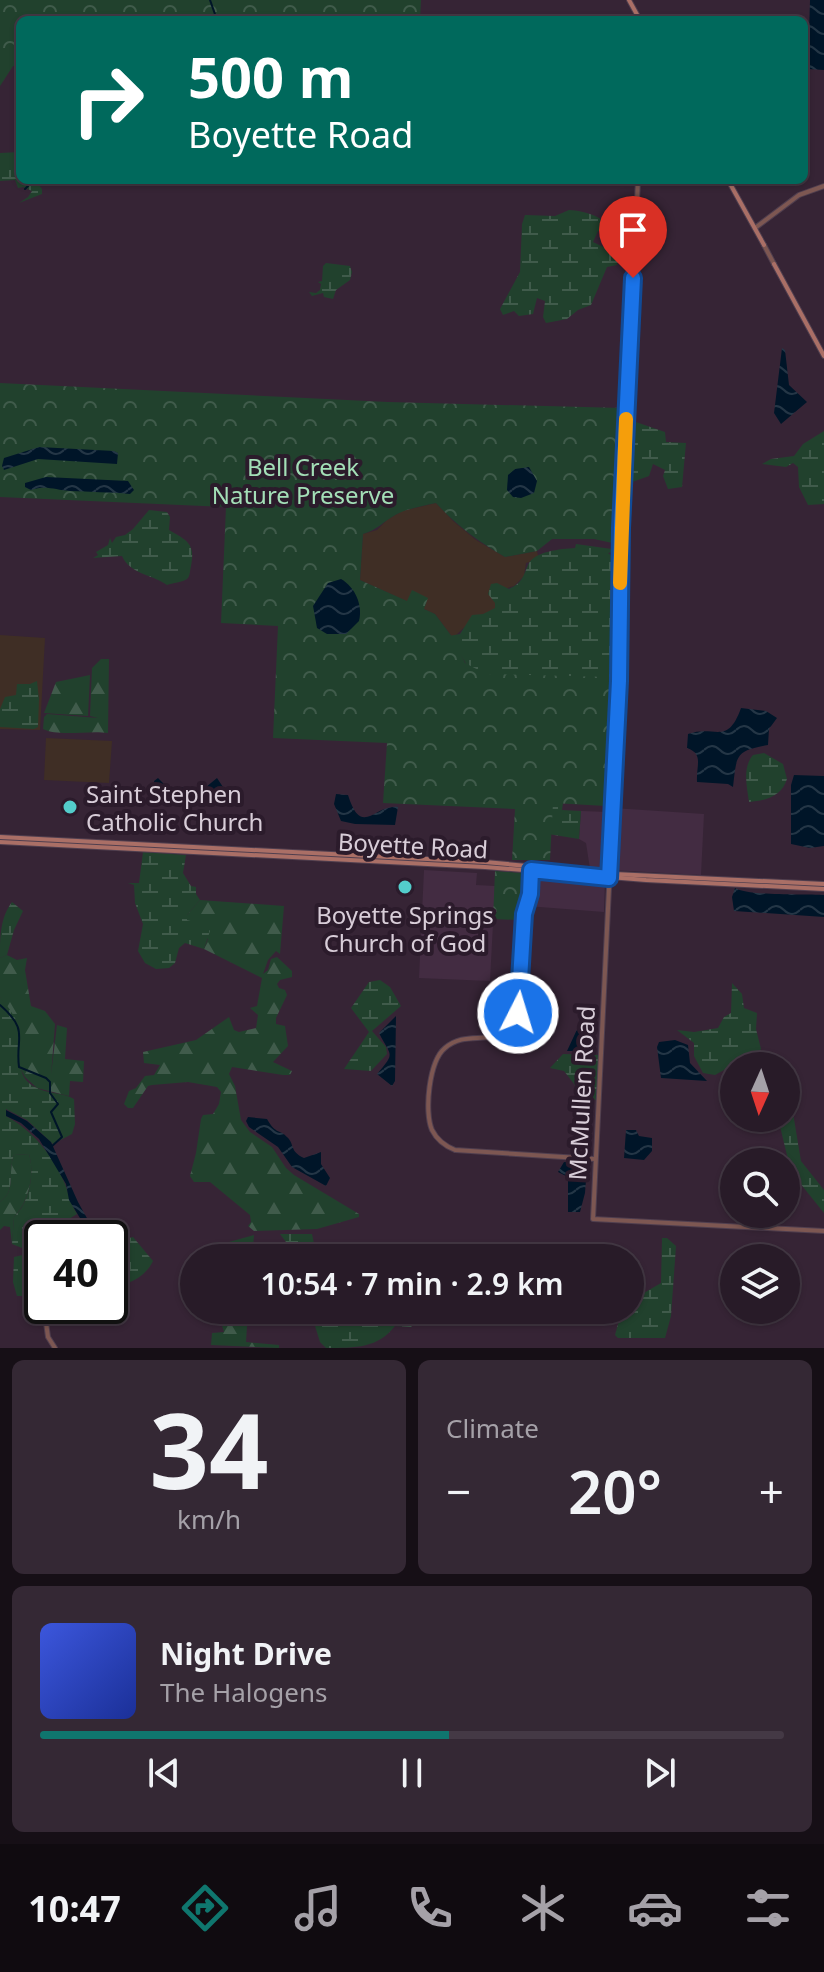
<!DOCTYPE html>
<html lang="en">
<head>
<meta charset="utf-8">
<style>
	:root { --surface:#281b28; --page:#342834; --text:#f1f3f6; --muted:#a5a1a8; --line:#443945; --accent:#0f766e }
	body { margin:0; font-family:"Noto Sans",sans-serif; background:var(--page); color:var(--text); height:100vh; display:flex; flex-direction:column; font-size:30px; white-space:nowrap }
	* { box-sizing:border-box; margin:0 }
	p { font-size:26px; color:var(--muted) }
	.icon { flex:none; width:44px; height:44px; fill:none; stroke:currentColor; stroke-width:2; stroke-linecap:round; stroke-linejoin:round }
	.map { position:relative; height:1348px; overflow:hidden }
	.side { display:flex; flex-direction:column; gap:12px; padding:12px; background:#160f16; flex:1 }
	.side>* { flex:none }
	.hud { position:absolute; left:16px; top:16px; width:792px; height:168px; border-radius:12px; box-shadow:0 2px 6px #0004,0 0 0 2px var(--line); background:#00695c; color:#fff; overflow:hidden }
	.needle { width:52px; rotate:183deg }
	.fabs { position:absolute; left:720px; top:1052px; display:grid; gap:16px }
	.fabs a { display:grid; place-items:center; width:80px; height:80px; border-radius:50%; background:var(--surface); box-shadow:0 2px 6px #0004,0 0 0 2px var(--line); font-size:40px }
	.speed { position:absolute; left:24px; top:1220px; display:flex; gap:16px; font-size:40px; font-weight:700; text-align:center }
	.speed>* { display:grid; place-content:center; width:104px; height:104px; border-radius:50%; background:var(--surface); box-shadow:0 2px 6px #0004,0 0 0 2px var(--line); line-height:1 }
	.speed .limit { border:4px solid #111; border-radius:12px; background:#fff; color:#111 }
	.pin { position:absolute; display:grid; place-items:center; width:68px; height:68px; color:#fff; margin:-82px -34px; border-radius:50% 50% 50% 0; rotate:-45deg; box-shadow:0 0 8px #0007 }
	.pin .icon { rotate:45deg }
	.me { position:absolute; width:88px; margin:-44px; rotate:5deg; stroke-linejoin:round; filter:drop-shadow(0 0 6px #0008) }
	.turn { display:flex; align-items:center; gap:28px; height:168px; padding:0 40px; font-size:36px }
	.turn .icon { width:104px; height:104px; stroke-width:2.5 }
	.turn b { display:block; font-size:56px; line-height:68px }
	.big { font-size:60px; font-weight:600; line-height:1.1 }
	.side .widget { flex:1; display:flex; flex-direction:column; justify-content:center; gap:12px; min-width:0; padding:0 28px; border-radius:12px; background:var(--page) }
	.side .dial { align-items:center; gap:0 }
	.dial b { font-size:104px; line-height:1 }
	.song { display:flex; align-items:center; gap:24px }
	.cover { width:96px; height:96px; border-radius:12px; background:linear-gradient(135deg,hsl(230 70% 55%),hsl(230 70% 35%)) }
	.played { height:8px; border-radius:4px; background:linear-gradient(90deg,var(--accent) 55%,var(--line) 55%) }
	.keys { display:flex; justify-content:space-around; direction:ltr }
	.heat { display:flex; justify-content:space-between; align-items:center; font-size:44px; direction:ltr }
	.side .tiles { flex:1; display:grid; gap:12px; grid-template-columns:1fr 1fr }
	.widget:last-child { grid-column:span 2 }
	.trip { position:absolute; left:180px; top:1244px; width:464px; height:80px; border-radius:40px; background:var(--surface); box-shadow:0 2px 6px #0004,0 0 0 2px var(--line); font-weight:600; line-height:80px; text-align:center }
	.tab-bar { display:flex; height:128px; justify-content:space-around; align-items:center; background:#100b10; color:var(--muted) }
	.tab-bar .icon { width:56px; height:56px }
	.tab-bar .selected { color:var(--accent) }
	.tab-bar b { font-size:36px; color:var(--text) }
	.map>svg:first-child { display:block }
	.built { fill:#432c42 }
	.education { fill:#3f2e25 }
	.forest { fill:url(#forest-firs) }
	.wetland { fill:url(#wetland-marsh) }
	.park { fill:url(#park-crowns) }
	.water { fill:url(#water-waves) }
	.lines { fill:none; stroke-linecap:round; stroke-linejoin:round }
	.stream { stroke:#001528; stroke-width:2 }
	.tertiary-casing { stroke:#503f4f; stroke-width:6 }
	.secondary-casing { stroke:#503f4f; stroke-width:6 }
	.tertiary { stroke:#7d5752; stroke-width:4 }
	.secondary { stroke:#aa6f66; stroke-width:4 }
	.route-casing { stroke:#114b97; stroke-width:20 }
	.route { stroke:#1a73e8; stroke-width:14 }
	.slow { stroke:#f59e0b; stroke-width:14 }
	.poi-dot { fill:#53cdcb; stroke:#2b1b2b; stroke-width:3 }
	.labels { text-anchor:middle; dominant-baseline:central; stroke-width:8; stroke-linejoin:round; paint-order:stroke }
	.park-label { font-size:24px; fill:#a3dfb7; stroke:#2b1b2b }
	.poi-label { font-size:24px; fill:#d8cdd8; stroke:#2b1b2b; text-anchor:start }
	.street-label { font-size:24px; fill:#d8cdd8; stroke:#2b1b2b }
</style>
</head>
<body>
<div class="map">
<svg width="824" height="1348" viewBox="0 0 824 1348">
	<defs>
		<pattern id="forest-firs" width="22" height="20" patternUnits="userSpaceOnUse" patternTransform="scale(2)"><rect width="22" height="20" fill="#21412d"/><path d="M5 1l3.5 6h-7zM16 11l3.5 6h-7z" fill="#405b4b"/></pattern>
		<pattern id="wetland-marsh" width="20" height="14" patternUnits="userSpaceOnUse" patternTransform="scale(2)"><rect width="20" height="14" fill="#21412d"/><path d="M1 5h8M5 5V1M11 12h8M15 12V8" fill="none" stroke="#405b4b"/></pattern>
		<pattern id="park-crowns" width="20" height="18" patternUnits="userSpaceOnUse" patternTransform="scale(2)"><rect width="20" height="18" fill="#21412d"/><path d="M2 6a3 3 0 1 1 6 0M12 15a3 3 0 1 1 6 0" fill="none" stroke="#405b4b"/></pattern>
		<pattern id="water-waves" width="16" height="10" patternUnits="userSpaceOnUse" patternTransform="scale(2)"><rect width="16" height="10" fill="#001528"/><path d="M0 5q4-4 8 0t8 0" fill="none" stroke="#243646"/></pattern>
	</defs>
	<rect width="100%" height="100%" fill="#362435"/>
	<g class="built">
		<path d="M613,808l91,6 -3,61 -90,-5z"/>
		<path d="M581,811l27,1 -2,58 -16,-1 -4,-26 -7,-4z"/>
		<path d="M424,870l53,3 -1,12 19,1 -5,95 -71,-3z"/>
		<path d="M532,873l73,7 -1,32 -77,-6 4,-13z"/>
	</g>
	<g class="education">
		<path d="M436,503l17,18 23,19 29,17 32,-6 2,8 -13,4 -2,13 -10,10 -10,3 -10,21 -22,10 -19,18 -18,-24 -75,-34 3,-46 14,-4 10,-10 15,-9z"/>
		<path d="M0,635l45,3 -5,92 -40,-1z"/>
		<path d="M46,738l66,3 -3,42 -65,-3z"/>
	</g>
	<g class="forest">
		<path d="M101,659h8l-1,74c-19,-3 -49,4 -65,-4l1,-12 3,-3 51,4 -8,-2 2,-48z"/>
		<path d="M90,675l-2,41 -44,-3 12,-31z"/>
		<path d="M200,900l84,6 -4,48 -4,-3 -8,9 -5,14 5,-4 3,-11 6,-2 15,14v6l-12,3 -3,4 2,4 6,2 2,5 -11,23v6l9,2 3,20 -15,16 19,9 -2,4h-7l-51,-8 -3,7 6,12 6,34 9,12 22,15 14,21 8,7 65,39v3l-42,12 -63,2 -6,-5 3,-4 -1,-7 -40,-33h-16l-4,-6 6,-23 5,-34 2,-4 10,-1 6,-10 2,-12 -4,-5 -29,-5 -36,3 -4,1 -15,22h-5l-4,-4 5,-13 7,-3 9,-12 9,-1 6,-10 -16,-2 -1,-11 53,-12 33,-23 5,13 5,2 17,-4 2,-13 -8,-7 7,-2 5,-28 -58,-29 4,-10 -21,-19v-5z"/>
		<path d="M7,955l10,5 10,-2 -2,12 6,36 14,5 10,13 -4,51 6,-50 10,3 -2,31 19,2 -1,21 -13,-1 -1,15 -32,-8 -12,-11 -6,-11 1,-37 -20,-32v-39z"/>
		<path d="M29,1154c6,20 0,48 -15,63l-2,27 -2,-17 -6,-1 -4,4v-28c17,-12 7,-29 14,-47z"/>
		<path d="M254,1235l-2,23h-38l-2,-15 17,-1z"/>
		<path d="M217,1310h31l-2,32 33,3v3l-68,-3 1,-12 12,-1z"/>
	</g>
	<g class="wetland">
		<path d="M20,152v28h25l-7,4 4,5v5l-23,9 9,-6 4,-6 -9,-4 -5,1 -3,-8 -15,1v-28z"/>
		<path d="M569,210c16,1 38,7 44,22l-15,-1 -5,11 19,9 6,9 -1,5 -10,2 -16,38 -13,5 -11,9 -21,4 -3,-6 2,-16 -8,-3 -4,16 -14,2 -5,-5 -11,4 -3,-6 20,-37 2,-48 3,-9 30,1z"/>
		<path d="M326,263l24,3 2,6 -2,8 -14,10 -3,9 -9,-2 -1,-4 -11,3 -3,-4 7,1 4,-3 1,-6 -3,-2 4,-1 1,-15z"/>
		<path d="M630,420l35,12 1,10 20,1 -4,44 -14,2 -5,-13 2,-6 -12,-6 -4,12 -25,9z"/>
		<path d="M824,431v73l-16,1 -9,-18 -1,-20 -5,-4 -7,4 -24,-3 9,-5 23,-3 9,-12z"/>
		<path d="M149,510l18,2 3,5 -1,13c17,10 27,13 22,36 -1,4 -1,11 -4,13 -4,3 -15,4 -20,6 -16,-11 -37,-11 -45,-29l-29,2 5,-3 -2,-3 12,-7 2,-7 2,5 4,-6 9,-2 8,-6z"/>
		<path d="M576,544l36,5 1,3 -5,1 4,3 1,11 4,4 -7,163 -8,4 -39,65 -1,7 19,1 -2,28 -31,-5 -64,-141 -35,-57 11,-2 12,-19 11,-1 12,-6v-5l-7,-9 3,-10 6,-1 12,6c13,-6 14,-12 19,-24 6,-14 33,-16 47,-17z"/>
		<path d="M37,681l2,18 -1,28 -4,2 -34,-2v-18l5,-12 11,-2 1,-11h13z"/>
		<path d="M764,753l19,11 4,15c-5,17 -22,22 -38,23 -2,-15 -7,-34 4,-47z"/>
		<path d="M143,852l43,3 -3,18 8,13 5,1v7l4,6 -13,15v5l18,5 5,6 -6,18 -19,-6 -6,5 -4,15 -6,5 -13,1 -11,-6 -7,-12 5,-27 -8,-21 -1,-18 -6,-2h11z"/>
		<path d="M12,902l11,9 -9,19 -7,25 -7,3c0,-21 0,-40 12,-56z"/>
		<path d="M380,980l10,7 11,19 -29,25 14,16 1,7 -16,17 -27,-2 25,-37 -18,-24 18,-26z"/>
		<path d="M732,983l10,11 2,14 13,5 -1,16 5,20 -5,5 6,3 4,9h-14l-8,-7 -29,16 -12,-2 -9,-17v-13l-17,-13 17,2 24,-4 6,-11 7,-4z"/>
		<path d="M0,997c7,8 18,23 20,33 4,20 -9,46 17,58 11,6 25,4 37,11l1,25 -3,10 -19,10 -26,-24 -21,-11v7c27,15 47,39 59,68 4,11 6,20 12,30l-13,8 5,11 16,-7 6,12h-49v61l-6,6 -6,-9h-13l-4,-14 1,-25 13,-3v-4l-15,-6 2,-27c15,-14 21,-43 15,-63l-15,1c-7,18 3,35 -14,47z"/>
		<path d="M563,1054l36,1 -2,46 -19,-12 -14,-18 -14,-3z"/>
		<path d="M786,1096l7,17 8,48 23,29v23l-33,-41 -13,-54h8z"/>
		<path d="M280,1234h32l5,24h-26l-2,-12z"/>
		<path d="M133,1237l20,24c-8,17 -26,24 -43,27v-45z"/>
		<path d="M662,1238h5l9,8 -5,70 -6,22h-47l-3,-3 7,-25h8v-9l31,-18z"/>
		<path d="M292,1310h135l-16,17 -16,-1c-17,22 -39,22 -69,22l-6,-6 -5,-16 -19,-8z"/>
	</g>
	<g class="park">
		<path d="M0,0h421l-1,20h-400v46h-7l-13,20z"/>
		<path d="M0,383l388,19 234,6 -5,136 -23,-5h-42l-15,12 -32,6c-26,-15 -48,-31 -69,-54 -13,3 -27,5 -39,11 -13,7 -20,16 -34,20l-3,46 47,21 5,-11 16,8 -4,11 11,5 18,24 12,25 21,11 126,3 -6,129 -53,-3 -3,57h-38l3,-51 -132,-6 4,-60 -114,-5 5,-112 -57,-3 5,-116 -226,-10z"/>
		<path d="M495,871l29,2c5,17 -3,30 -4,47l-27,-1z"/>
	</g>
	<g class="water">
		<path d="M810,0h14v70l-16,-1z"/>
		<path d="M782,348l3,2 4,35 18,17 -26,22 -7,-11z"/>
		<path d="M39,447l75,4 4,2 -1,11 -79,-5 -34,11 -2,-4 2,-8z"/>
		<path d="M529,467l8,14 -3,12 -13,5 -8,-1 -6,-7 1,-15 7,-6z"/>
		<path d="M46,477l82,4 6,9 -4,4c-20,-2 -40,-2 -60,-3 -15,-1 -24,-6 -39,-1l-6,-3v-4z"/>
		<path d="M341,579c14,8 22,26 18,42l-13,13h-19l-10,-6 -4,-22 15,-23z"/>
		<path d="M741,708l25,3 11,7 -8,11 -1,16c-34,6 -31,11 -35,42l-5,-3 -31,-2c-1,-17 7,-28 -10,-34l1,-14c27,-10 39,13 53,-26z"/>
		<path d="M794,775l30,1v70l-14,2 -19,-4v-59z"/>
		<path d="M158,778l9,9 32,1 7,-1 11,-9 8,12 -28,1 -2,13 -10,1 -3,-6 -25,-2 -3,-16z"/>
		<path d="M336,794l12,1c14,44 26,9 50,12l-3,18 -40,-1 -14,-3 -7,-17z"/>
		<path d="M735,888c12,8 70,6 89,7v22l-90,-6 -2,-14z"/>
		<path d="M594,1005l-2,46h-25l13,-28 -1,-15z"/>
		<path d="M396,1016l-1,65 -3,5 -15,-12c19,-22 14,-17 2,-41z"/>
		<path d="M675,1040l13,5 2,18 17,18 -46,-3 -4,-31 2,-5z"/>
		<path d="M6,1110l21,11 24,21 27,60 20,36h-6l-23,-38 -3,-16 -27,-45 -18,-16 -15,-7z"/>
		<path d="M248,1117l19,2c9,16 13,10 20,18 8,7 2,14 17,21l17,-6v12l9,14 -4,8 -34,-19 -14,-20 -29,-20 -3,-6z"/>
		<path d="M626,1130h10l3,6 13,2v13l-8,9 -20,-2z"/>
		<path d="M564,1162l21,2 2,3 -2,26 -5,19h-12v-35l-10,-5z"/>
	</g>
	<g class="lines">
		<g class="stream">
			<path d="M210,0l7,20"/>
			<path d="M25,189l9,-9"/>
			<path d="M0,1005c30,26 15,32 19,62l27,11 4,4v11l8,11 -7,8 11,25 -11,10"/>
		</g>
		<g class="tertiary-casing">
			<g id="tertiary">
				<path d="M638,180l-17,348 -2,153 -26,538 231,12"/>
				<path d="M755,228l44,-33 25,-9"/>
				<path d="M764,245l10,19"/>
				<path d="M529,870l-11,143c-20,41 -47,13 -73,35 -16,13 -21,64 -13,82 5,10 13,16 23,20l140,9"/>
				<path d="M607,874l2,-63"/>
				<path d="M529,899l1,-31"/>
				<path d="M42,1300l-3,3 5,5 4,29 7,11"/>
			</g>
		</g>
		<g class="secondary-casing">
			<g id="secondary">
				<path d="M629,0l11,20"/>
				<path d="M728,180l36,65"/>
				<path d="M774,264l50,92"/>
				<path d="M0,837l485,25 129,12 210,10"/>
				<path d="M0,842l485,25 161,13 178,9"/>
			</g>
		</g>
		<use href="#tertiary" class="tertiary"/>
		<use href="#secondary" class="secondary"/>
	</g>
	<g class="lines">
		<g class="route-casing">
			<path id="route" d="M518,1013l6,-99 6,-20 1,-24 78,8 10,-197 2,-153 12,-250"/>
		</g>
		<use href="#route" class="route"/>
		<path class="slow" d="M620,583l6,-164"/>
	</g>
	<g class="poi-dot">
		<circle cx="70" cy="807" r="8"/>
		<circle cx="405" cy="887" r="8"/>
	</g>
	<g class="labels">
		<g class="park-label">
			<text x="303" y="466">Bell Creek<tspan x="303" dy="28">Nature Preserve</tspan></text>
		</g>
		<g class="poi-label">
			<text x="86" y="793">Saint Stephen<tspan x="86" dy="28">Catholic Church</tspan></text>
			<text x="405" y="914" text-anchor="middle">Boyette Springs<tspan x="405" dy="28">Church of God</tspan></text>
		</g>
		<g class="street-label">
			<text transform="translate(413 845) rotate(3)">Boyette Road</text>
			<text transform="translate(581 1093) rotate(-87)">McMullen Road</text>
		</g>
	</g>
</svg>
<div class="fabs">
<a><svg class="needle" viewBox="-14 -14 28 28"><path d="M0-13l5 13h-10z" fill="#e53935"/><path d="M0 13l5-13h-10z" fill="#a5a1a8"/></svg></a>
<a><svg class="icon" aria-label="search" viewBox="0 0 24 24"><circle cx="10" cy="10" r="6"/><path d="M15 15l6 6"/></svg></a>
<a><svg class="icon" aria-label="layers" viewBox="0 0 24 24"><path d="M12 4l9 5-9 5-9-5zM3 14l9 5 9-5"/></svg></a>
</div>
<div class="speed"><div class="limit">40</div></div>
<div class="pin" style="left:633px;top:278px;background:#d93025"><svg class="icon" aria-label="arrive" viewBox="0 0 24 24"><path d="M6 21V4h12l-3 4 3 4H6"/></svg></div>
<svg class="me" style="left:518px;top:1013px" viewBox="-20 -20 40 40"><circle r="17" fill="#1a73e8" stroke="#fff" stroke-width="3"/><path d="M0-11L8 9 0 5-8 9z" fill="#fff"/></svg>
<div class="trip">10:54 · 7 min · 2.9 km</div>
<div class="hud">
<div class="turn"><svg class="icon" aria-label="right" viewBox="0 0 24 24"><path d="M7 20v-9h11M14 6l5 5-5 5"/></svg><div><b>500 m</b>Boyette Road</div></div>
</div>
</div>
<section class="side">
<div class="tiles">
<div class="widget dial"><b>34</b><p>km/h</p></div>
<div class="widget"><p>Climate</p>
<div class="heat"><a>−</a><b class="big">20°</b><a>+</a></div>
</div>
<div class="widget">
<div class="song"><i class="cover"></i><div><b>Night Drive</b><p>The Halogens</p></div></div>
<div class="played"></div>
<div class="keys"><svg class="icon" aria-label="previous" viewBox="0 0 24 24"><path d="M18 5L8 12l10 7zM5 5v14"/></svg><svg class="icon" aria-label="pause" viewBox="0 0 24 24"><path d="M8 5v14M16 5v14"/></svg><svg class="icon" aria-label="next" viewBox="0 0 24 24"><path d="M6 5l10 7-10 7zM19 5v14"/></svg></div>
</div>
</div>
</section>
<nav class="tab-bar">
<b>10:47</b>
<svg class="icon selected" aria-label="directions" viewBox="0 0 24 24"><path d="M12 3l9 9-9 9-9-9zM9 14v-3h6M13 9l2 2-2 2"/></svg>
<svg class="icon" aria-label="music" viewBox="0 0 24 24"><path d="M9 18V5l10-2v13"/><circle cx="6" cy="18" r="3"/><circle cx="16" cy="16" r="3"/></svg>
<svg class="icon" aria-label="phone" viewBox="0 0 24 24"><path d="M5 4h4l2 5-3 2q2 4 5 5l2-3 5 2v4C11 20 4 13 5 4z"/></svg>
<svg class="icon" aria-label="climate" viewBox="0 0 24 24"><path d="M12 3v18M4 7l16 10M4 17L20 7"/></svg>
<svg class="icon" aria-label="car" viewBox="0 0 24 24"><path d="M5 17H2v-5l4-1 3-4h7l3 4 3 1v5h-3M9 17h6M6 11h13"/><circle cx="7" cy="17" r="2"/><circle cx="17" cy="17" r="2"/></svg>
<svg class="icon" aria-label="filters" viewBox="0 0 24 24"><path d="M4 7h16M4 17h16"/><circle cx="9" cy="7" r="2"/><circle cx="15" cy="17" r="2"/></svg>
</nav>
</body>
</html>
